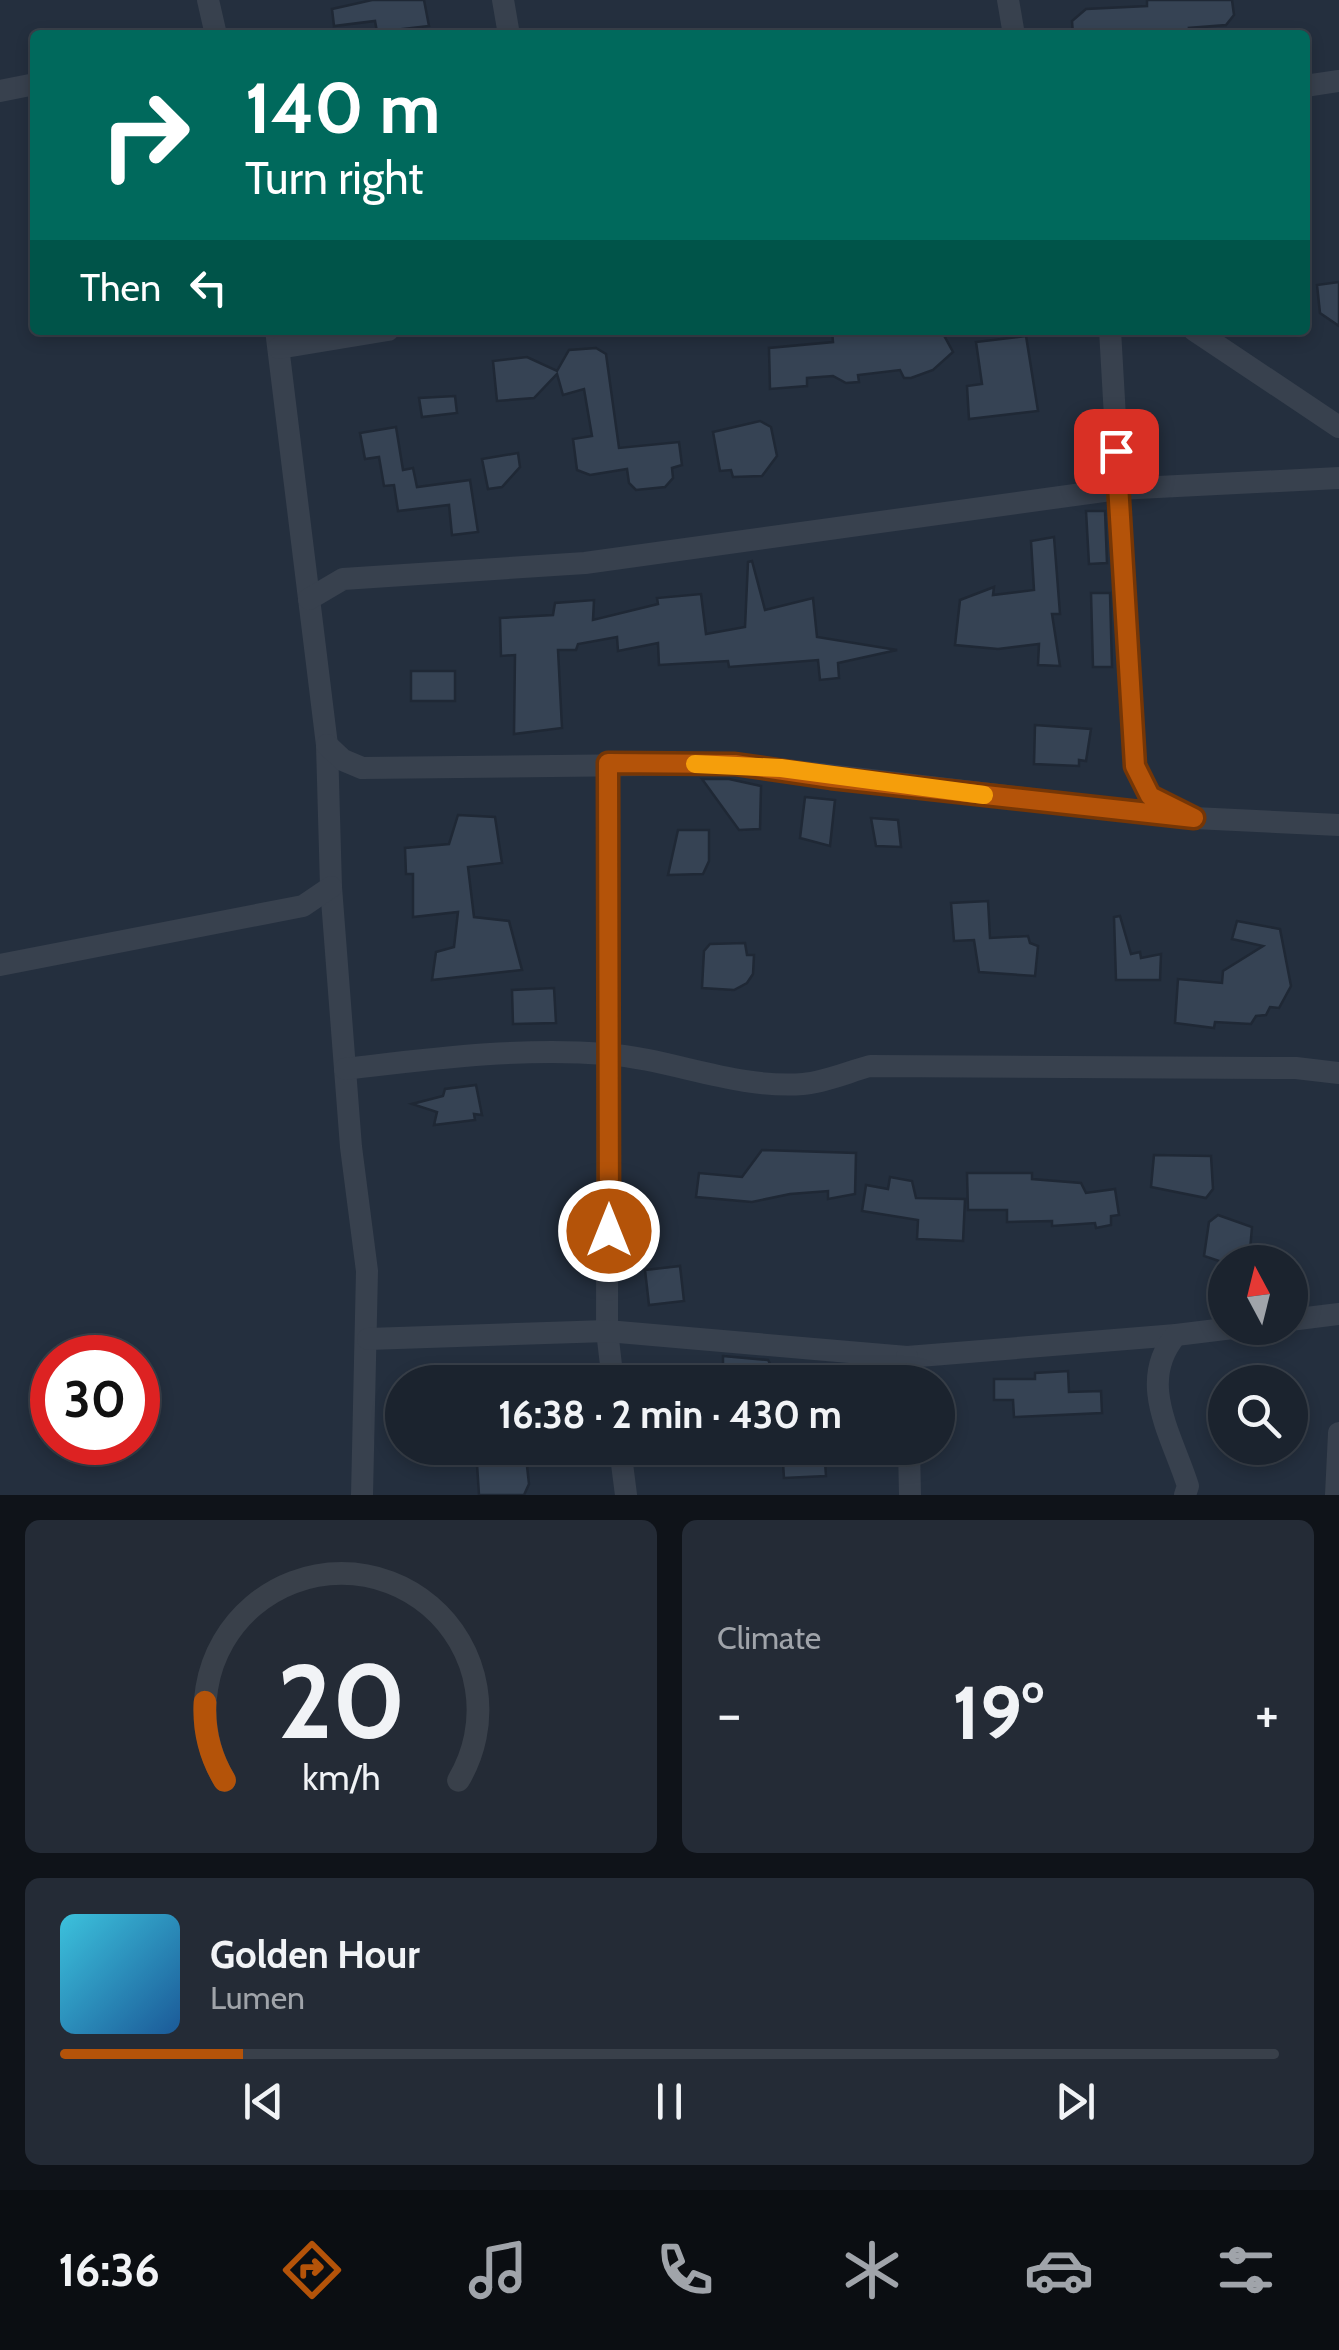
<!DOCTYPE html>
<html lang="en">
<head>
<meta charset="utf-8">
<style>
	:root { --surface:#1b232e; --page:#242b36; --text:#f1f3f6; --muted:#a0a4aa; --line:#39404a; --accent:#b45309 }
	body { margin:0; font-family:Cabin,sans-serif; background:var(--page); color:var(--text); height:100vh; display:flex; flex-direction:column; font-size:38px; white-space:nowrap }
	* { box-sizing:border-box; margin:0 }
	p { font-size:32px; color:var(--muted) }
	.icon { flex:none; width:55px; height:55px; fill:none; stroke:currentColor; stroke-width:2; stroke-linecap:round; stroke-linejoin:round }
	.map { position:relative; height:1495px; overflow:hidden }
	.drawer { display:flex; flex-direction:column; gap:25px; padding:25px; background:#0f1319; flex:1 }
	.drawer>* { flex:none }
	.banner { position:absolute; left:30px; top:30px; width:1280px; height:305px; border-radius:10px; box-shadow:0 5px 15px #0003,0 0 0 2px var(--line); background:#00695c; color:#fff; overflow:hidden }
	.needle { width:65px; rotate:353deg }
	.fabs { position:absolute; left:1208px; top:1245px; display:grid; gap:20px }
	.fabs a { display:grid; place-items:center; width:100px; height:100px; border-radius:50%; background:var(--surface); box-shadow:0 5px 15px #0003,0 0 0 2px var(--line); font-size:50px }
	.speed { position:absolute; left:30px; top:1335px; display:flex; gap:20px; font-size:50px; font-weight:700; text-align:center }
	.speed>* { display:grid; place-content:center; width:130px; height:130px; border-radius:50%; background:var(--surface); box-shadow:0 5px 15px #0003,0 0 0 2px var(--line); line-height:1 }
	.speed .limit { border:15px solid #d22; background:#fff; color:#111 }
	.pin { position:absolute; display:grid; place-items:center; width:85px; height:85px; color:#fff; margin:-42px; border-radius:20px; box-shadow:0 5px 15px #0006 }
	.me { position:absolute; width:110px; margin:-55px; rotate:0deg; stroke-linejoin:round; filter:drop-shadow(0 0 8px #0008) }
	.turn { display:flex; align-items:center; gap:35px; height:210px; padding:0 50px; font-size:45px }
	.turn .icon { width:130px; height:130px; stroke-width:2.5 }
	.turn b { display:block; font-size:70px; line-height:85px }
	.then { display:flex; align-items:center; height:95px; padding:0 50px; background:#0003; gap:20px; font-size:38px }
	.big { font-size:75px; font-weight:800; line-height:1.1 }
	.drawer .tile { flex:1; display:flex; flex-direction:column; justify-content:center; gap:15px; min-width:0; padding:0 35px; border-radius:15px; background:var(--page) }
	.drawer .dial { align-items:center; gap:0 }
	.dial svg { height:260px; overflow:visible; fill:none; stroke:var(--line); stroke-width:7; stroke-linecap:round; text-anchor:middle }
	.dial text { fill:var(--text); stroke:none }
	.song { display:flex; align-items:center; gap:30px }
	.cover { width:120px; height:120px; border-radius:15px; background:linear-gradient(135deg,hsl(190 70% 55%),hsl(210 70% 35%)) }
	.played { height:10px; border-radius:5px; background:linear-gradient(90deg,var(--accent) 15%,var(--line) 15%) }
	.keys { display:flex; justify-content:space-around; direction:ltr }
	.heat { display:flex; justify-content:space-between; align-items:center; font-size:55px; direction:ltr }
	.drawer .tiles { flex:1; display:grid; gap:25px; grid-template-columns:1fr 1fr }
	.tile:last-child { grid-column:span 2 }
	.trip { position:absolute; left:385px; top:1365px; width:570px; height:100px; border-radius:50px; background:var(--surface); box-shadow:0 5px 15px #0003,0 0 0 2px var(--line); font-weight:800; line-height:100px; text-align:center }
	.dock { display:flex; height:160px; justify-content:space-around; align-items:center; background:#0b0e12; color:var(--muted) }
	.dock .icon { width:70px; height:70px }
	.dock .current { color:var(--accent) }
	.dock b { font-size:45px; color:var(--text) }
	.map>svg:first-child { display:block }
	.building { fill:#364354; stroke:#1f2835; stroke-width:2.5 }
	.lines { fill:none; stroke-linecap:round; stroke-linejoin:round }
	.street { stroke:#38414e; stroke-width:22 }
	.route-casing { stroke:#753606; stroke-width:25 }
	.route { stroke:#b45309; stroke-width:18 }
	.slow { stroke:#f59e0b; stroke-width:18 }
</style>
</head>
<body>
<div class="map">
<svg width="1339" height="1495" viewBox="0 0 1339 1495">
	<rect width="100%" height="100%" fill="#242f3e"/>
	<g class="building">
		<path d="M372,0h52l5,26 -52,6 -2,-11 -41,5 -2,-17z"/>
		<path d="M1147,0h85l2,15 -8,10 -37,3 1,7h-117l-1,-14 14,-12 61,-3z"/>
		<path d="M1339,282v44l-19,-13 -3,-28z"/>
		<path d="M832,330h109l12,22 -20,18 -22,8h-7l-4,-8 -42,5 1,7 -13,1 -13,-7 -26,2v8l-37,3 -1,-41 64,-6z"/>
		<path d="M1026,336l12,75 -69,8 -2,-33 15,-2 -6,-42z"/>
		<path d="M596,348l10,6 13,94 60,-6 3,23 -10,3 1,10 -8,9 -29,3 -7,-7 -2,-14 -37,6 -13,-5 -4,-31 19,-3 -8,-47 -21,6 -6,-21 -23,24 -37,3 -4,-40 34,-4 30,14 12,-21z"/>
		<path d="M455,396l2,17 -35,4 -3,-19z"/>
		<path d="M760,421l11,6 6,29 -15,20 -29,1 -2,-7 -11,1 -7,-39z"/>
		<path d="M396,427l7,43 10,-2 4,19 53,-7 8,52 -26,3 -3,-30 -51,6 -4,-26 -10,1 -5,-29 -14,2 -5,-26z"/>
		<path d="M518,453l2,14 -18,20 -14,2 -6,-30z"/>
		<path d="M1086,511h19l2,52 -18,1z"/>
		<path d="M1054,537l6,77h-8l8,52 -22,-1 1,-21 -41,5 -43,-4 5,-45 34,-13 -1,8 41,-5 -3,-49z"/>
		<path d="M752,561l13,49 48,-12 4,39 80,13 -59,13 1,15 -19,2 -2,-20 -89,7 -1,-6 -69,4 -1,-22 -40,8 -1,-14 -39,7 -2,6h-18l4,78 -48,6 1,-79 -14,1 -1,-38 53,-3 2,-12 39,-3 -1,20 65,-16 -1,-6 44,-4 5,40 39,-7 3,-65z"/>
		<path d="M1091,593h19l2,74h-19z"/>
		<rect x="411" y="671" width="44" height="30"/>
		<path d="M1035,725l56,4 -5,32 -7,-1v6l-45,-2z"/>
		<path d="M702,779h27l32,7 -1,43 -21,1z"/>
		<path d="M805,797l30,3 -5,46 -30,-8z"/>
		<path d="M458,815l37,2 7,46 -34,4 6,50 35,4 13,49 -90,10 4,-28 18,-5 4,-35 -45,5v-43h-7l-1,-26 44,-4z"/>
		<path d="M871,818l27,2 3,27 -25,-1z"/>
		<path d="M678,830h31v31l-6,13 -35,1z"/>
		<path d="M988,901l2,37 38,-2 2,7 8,3 -3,30 -56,-4 -5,-32 -20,1 -3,-38z"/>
		<path d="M1120,916l11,38 9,-2 1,6 20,-4 -1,26h-44l-2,-63z"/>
		<path d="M1237,921l43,8 11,57 -12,22 -9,-1 -4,8 -10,1 -5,8 -36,-2 -1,6 -39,-5 3,-44 44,4 1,-12 40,-25 -31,-7z"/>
		<path d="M745,943l2,12h7l-1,19 -6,9 -13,7 -32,-2 2,-37 6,-7z"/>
		<path d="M554,988l2,35 -43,1 -1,-34z"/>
		<path d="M476,1085l6,30 -8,-1 1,6 -41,5 3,-13 -25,-8 31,-8 2,-7z"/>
		<path d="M762,1150l94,3 -1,41 -27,5v-8l-38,3 -38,8 -56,-5 3,-24 43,4z"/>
		<path d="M1154,1155l57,1 2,33 -7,9 -55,-11z"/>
		<path d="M967,1173h65v6l49,4 5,10 29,-4 4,26 -8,1v9l-15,3 -1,-5 -43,3v-5l-45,1v-12h-39z"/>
		<path d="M890,1177l22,4 4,17 49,1 -2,42 -46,-2 1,-19 -56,-9 4,-26 22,4z"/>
		<path d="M1218,1215l34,12 -3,35h-27l-18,-6 5,-34z"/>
		<path d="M680,1266l4,35 -35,4 -4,-35z"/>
		<path d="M723,1356l45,4 7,13 -52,-2z"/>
		<path d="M843,1367l19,1 3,14h-55l-1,-10z"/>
		<path d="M1068,1371l1,21 32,-1 1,22 -88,4 -1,-17h-19v-21h41v-6z"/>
		<path d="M782,1448h42l2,28 -42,2z"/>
		<path d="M488,1454h26l13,12 2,18 -5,11h-45l-2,-31z"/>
	</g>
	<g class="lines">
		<g class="street">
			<path d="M208,0l8,35"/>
			<path d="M503,0l6,35"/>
			<path d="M1008,0l6,35"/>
			<path d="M1305,86l34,-5"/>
			<path d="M0,91l35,-7"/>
			<path d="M276,330l51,415 4,142 20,260 16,124 -5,224"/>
			<path d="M1110,330l25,436 15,30 32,16"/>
			<path d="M1194,330l145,97"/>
			<path d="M279,348l109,-18"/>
			<path d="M309,599l34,-20 242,-16 533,-74 221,-11"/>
			<path d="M327,745l16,15 19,8 373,-4 459,54 145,7"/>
			<path d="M608,763l-1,568 6,51"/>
			<path d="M0,965l303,-59 28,-19"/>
			<path d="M345,1069c86,-10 174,-22 261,-15 66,5 129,35 197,30 22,-2 45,-12 67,-18l426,2 43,5"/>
			<path d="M1290,1320l49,-6"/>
			<path d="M368,1339l239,-8 300,26 269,-22"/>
			<path d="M907,1357v25"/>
			<path d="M620,1448l6,47"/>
			<path d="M909,1448l1,47"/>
			<path d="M1185,1495l3,-9c-16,-51 -52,-104 -12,-151l57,-7"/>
			<path d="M1336,1495l3,-62"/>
		</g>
	</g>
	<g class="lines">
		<g class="route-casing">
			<path id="route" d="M609,1231l-1,-468 127,1 96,14 363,40 -44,-22 -15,-30 -19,-315"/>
		</g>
		<use href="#route" class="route"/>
		<path class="slow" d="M695,764l86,4 203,27"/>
	</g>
</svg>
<div class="fabs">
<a><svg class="needle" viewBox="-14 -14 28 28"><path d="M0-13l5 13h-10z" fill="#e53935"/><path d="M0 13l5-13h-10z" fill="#a0a4aa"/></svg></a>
<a><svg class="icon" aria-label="search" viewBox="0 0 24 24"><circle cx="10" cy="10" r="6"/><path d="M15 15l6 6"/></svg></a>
</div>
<div class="speed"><div class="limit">30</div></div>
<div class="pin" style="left:1116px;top:451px;background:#d93025"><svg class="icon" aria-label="arrive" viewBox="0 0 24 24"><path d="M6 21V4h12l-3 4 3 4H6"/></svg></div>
<svg class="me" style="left:609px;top:1231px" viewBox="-20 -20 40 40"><circle r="17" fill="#b45309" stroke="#fff" stroke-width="3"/><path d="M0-11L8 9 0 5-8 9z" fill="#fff"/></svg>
<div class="trip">16:38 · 2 min · 430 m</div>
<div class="banner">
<div class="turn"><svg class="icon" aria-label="right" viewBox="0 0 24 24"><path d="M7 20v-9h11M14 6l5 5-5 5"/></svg><div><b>140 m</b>Turn right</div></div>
<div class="then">Then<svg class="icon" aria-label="left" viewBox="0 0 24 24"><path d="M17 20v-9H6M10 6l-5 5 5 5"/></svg></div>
</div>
</div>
<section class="drawer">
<div class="tiles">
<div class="tile dial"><svg viewBox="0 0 100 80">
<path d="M14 69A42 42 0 1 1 86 69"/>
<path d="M14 69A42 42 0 0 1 8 45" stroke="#b45309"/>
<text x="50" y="56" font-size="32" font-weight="700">20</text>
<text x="50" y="72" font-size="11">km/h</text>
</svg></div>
<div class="tile"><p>Climate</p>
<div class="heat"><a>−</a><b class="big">19°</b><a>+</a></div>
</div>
<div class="tile">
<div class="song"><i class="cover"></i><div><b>Golden Hour</b><p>Lumen</p></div></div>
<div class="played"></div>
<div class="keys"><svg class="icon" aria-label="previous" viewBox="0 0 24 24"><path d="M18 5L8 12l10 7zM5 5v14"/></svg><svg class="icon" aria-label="pause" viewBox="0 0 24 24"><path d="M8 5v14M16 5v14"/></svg><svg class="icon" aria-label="next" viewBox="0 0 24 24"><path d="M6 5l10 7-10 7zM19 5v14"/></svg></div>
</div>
</div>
</section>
<nav class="dock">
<b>16:36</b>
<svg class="icon current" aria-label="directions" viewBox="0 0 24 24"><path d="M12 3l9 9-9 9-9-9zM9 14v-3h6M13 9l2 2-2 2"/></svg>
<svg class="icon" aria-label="music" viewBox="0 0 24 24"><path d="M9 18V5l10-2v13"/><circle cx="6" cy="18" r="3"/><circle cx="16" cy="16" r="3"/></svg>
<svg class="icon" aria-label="phone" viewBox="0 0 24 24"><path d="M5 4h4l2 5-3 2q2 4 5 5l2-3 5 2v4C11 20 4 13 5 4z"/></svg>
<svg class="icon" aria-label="climate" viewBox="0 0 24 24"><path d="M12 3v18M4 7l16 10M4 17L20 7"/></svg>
<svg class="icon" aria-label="car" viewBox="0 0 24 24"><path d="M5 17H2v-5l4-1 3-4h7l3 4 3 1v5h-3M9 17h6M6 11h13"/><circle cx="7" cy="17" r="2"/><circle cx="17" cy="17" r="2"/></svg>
<svg class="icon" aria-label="filters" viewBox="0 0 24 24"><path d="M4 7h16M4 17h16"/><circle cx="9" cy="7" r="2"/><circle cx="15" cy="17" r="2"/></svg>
</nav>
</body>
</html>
